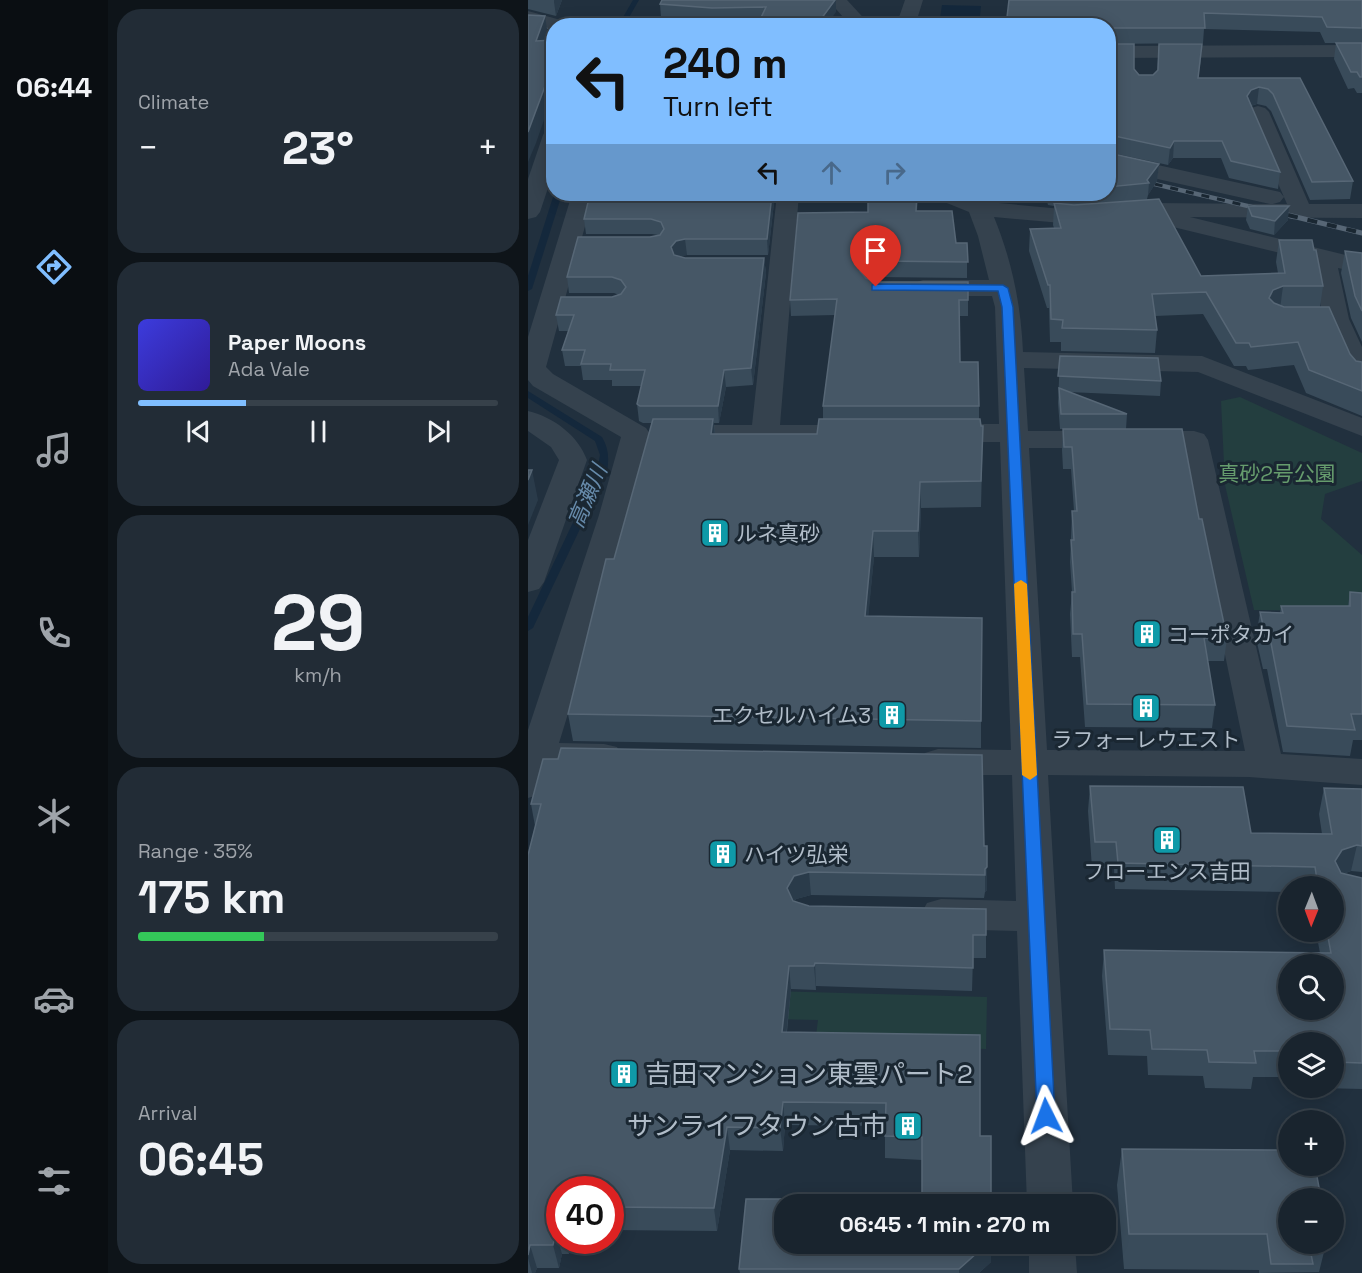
<!DOCTYPE html>
<html lang="en">
<head>
<meta charset="utf-8">
<style>
	:root { --surface:#19242e; --page:#222c36; --text:#f1f3f6; --muted:#9fa4aa; --line:#37414a; --accent:#80beff }
	body { margin:0; font-family:"Space Grotesk","Noto Sans JP",sans-serif; background:var(--page); color:var(--text); height:100vh; display:flex; flex-direction:column; font-size:22px; white-space:nowrap }
	* { box-sizing:border-box; margin:0 }
	p { font-size:20px; color:var(--muted) }
	.icon { flex:none; width:33px; height:33px; fill:none; stroke:currentColor; stroke-width:2; stroke-linecap:round; stroke-linejoin:round }
	.map { position:relative; flex:1; overflow:hidden }
	.side { display:flex; flex-direction:column; gap:9px; padding:9px; background:#0e1419; width:420px }
	.side>* { flex:none }
	.hud { position:absolute; left:18px; top:18px; width:570px; height:183px; border-radius:24px; box-shadow:0 3px 15px #0003,0 0 0 2px var(--line); background:#80beff; color:#111; overflow:hidden }
	.needle { width:39px; rotate:181deg }
	.fabs { position:absolute; left:750px; top:876px; display:grid; gap:12px }
	.fabs a { display:grid; place-items:center; width:66px; height:66px; border-radius:50%; background:var(--surface); box-shadow:0 3px 15px #0003,0 0 0 2px var(--line); font-size:30px }
	.speed { position:absolute; left:18px; top:1176px; display:flex; gap:12px; font-size:30px; font-weight:700; text-align:center }
	.speed>* { display:grid; place-content:center; width:78px; height:78px; border-radius:50%; background:var(--surface); box-shadow:0 3px 15px #0003,0 0 0 2px var(--line); line-height:1 }
	.speed .limit { border:9px solid #d22; background:#fff; color:#111 }
	.pin { position:absolute; display:grid; place-items:center; width:51px; height:51px; color:#fff; margin:-62px -26px; border-radius:50% 50% 50% 0; rotate:-45deg; box-shadow:0 0 6px #0007 }
	.pin .icon { rotate:45deg }
	.me { position:absolute; width:66px; margin:-33px; rotate:357deg; stroke-linejoin:round; filter:drop-shadow(0 0 4px #0008) }
	.turn { display:flex; align-items:center; gap:21px; height:126px; padding:0 18px; font-size:27px }
	.turn .icon { width:78px; height:78px; stroke-width:2.5 }
	.turn b { display:block; font-size:42px; line-height:51px }
	.lanes { display:flex; align-items:center; height:57px; padding:0 18px; background:#0003; justify-content:center; gap:30px; direction:ltr }
	.lanes .off { opacity:.35 }
	.big { font-size:45px; font-weight:800; line-height:1.1 }
	.side .card { flex:1; display:flex; flex-direction:column; justify-content:center; gap:9px; min-width:0; padding:0 21px; border-radius:24px; background:var(--page) }
	.side .dial { align-items:center; gap:0 }
	.dial b { font-size:78px; line-height:1 }
	.song { display:flex; align-items:center; gap:18px }
	.cover { width:72px; height:72px; border-radius:9px; background:linear-gradient(135deg,hsl(240 70% 55%),hsl(250 70% 35%)) }
	.played { height:6px; border-radius:3px; background:linear-gradient(90deg,var(--accent) 30%,var(--line) 30%) }
	.keys { display:flex; justify-content:space-around; direction:ltr }
	.heat { display:flex; justify-content:space-between; align-items:center; font-size:33px; direction:ltr }
	.charge { height:9px; border-radius:4px; background:linear-gradient(90deg,#34c759 35%,var(--line) 0) }
	.trip { position:absolute; left:246px; top:1194px; width:342px; height:60px; border-radius:24px; background:var(--surface); box-shadow:0 3px 15px #0003,0 0 0 2px var(--line); font-weight:800; line-height:60px; text-align:center }
	main { display:flex; flex:1; min-height:0 }
	.dock { display:flex; flex-direction:column; width:108px; justify-content:space-around; align-items:center; background:#0a0e12; color:var(--muted) }
	.dock .icon { width:42px; height:42px }
	.dock .current { color:var(--accent) }
	.dock b { font-size:27px; color:var(--text) }
	.map>svg:first-child { display:block }
	.green { fill:#233e3f }
	.water { fill:#14283c }
	.lines { fill:none; stroke-linecap:round; stroke-linejoin:round }
	.stream { fill:#14283c; fill-rule:evenodd }
	.minor { fill:#35424e; fill-rule:evenodd }
	.rail-far1-casing { stroke:#576675; stroke-width:4.5 }
	.rail-casing { stroke:#576675; stroke-width:5 }
	.rail-far1 { stroke:#1a2732; stroke-width:3; stroke-dasharray:8; stroke-linecap:butt }
	.rail { stroke:#1a2732; stroke-width:4; stroke-dasharray:10; stroke-linecap:butt }
	.wall { fill:#394b5a }
	.shaded-wall { fill:#2a3b4a }
	.building { fill:#465766; stroke:#576776; stroke-width:1.5; fill-rule:evenodd }
	.route { fill:#1a73e8; stroke:#114b97; stroke-width:1.5 }
	.slow { fill:#f59e0b }
	.labels { text-anchor:middle; dominant-baseline:central; stroke-width:6; stroke-linejoin:round; paint-order:stroke }
	.park-label { font-size:21px; fill:#669c6d; stroke:#1a2732 }
	.poi-label { font-size:21px; fill:#b1bdc9; stroke:#1a2732; text-anchor:start }
	.water-label { font-size:22px; font-style:italic; fill:#678bab; stroke:#1a2732 }
	.near-poi-label { font-size:26px; fill:#b1bdc9; stroke:#1a2732; text-anchor:start }
</style>
</head>
<body>
<main>
<nav class="dock">
<b>06:44</b>
<svg class="icon current" aria-label="directions" viewBox="0 0 24 24"><path d="M12 3l9 9-9 9-9-9zM9 14v-3h6M13 9l2 2-2 2"/></svg>
<svg class="icon" aria-label="music" viewBox="0 0 24 24"><path d="M9 18V5l10-2v13"/><circle cx="6" cy="18" r="3"/><circle cx="16" cy="16" r="3"/></svg>
<svg class="icon" aria-label="phone" viewBox="0 0 24 24"><path d="M5 4h4l2 5-3 2q2 4 5 5l2-3 5 2v4C11 20 4 13 5 4z"/></svg>
<svg class="icon" aria-label="climate" viewBox="0 0 24 24"><path d="M12 3v18M4 7l16 10M4 17L20 7"/></svg>
<svg class="icon" aria-label="car" viewBox="0 0 24 24"><path d="M5 17H2v-5l4-1 3-4h7l3 4 3 1v5h-3M9 17h6M6 11h13"/><circle cx="7" cy="17" r="2"/><circle cx="17" cy="17" r="2"/></svg>
<svg class="icon" aria-label="filters" viewBox="0 0 24 24"><path d="M4 7h16M4 17h16"/><circle cx="9" cy="7" r="2"/><circle cx="15" cy="17" r="2"/></svg>
</nav>
<section class="side">
<div class="card"><p>Climate</p>
<div class="heat"><a>−</a><b class="big">23°</b><a>+</a></div>
</div>
<div class="card">
<div class="song"><i class="cover"></i><div><b>Paper Moons</b><p>Ada Vale</p></div></div>
<div class="played"></div>
<div class="keys"><svg class="icon" aria-label="previous" viewBox="0 0 24 24"><path d="M18 5L8 12l10 7zM5 5v14"/></svg><svg class="icon" aria-label="pause" viewBox="0 0 24 24"><path d="M8 5v14M16 5v14"/></svg><svg class="icon" aria-label="next" viewBox="0 0 24 24"><path d="M6 5l10 7-10 7zM19 5v14"/></svg></div>
</div>
<div class="card dial"><b>29</b><p>km/h</p></div>
<div class="card"><p>Range · 35%</p><b class="big">175 km</b><div class="charge"></div></div>
<div class="card"><p>Arrival</p><b class="big">06:45</b></div>
</section>
<div class="map">
<svg width="834" height="1273" viewBox="0 0 834 1273">
	<rect width="100%" height="100%" fill="#21303e"/>
	<g class="green">
		<path d="M712,397l122,56v28l-37,13 -4,25 41,36v56l-108,-1 -29,-125 -4,-84z"/>
		<path d="M211,990l248,7 -1,52 -171,-5 3,-24 -84,-2z"/>
	</g>
	<path class="water" d="M414,5l39,1 -2,19h-40z"/>
	<g class="lines">
		<g class="stream">
			<path d="M105,0h6l-15,26h-6z"/>
			<path d="M26,194h8l-30,95 -4,2v-15z"/>
			<path d="M0,391l74,46c7,12 7,22 5,35l-74,156 -5,3v-14l69,-145 3,-17 -5,-14 -67,-43z"/>
		</g>
		<g class="minor">
			<path d="M300,0h19l24,26h-20z"/>
			<path d="M377,0h18l-8,26h-19z"/>
			<path d="M0,11l40,11 2,4h-16v4l-26,-7z"/>
			<path d="M75,18l69,2 7,2 2,4h-87l2,-6z"/>
			<path d="M834,45v12l-254,1v-12z"/>
			<path d="M730,106l7,2 4,4 40,92h53v14l-172,-1 172,42v14l-24,-5 11,51 13,28v37l-10,-2 -4,-6 -25,-57 -10,-58 -144,-35 -4,-5 3,-4 -95,7 -79,-7c18,44 27,88 29,135l179,4 160,62v18l-164,-64 -174,-4 4,63h166l10,3 4,6 73,314 81,5v26l-113,-8 -201,-2 25,429h-46l-10,-273 -76,-2 -14,-4 -6,-11 6,-11 14,-4 75,2 -4,-126h-74l-13,-4 -5,-9 5,-9 13,-4 73,1 -11,-308h-63l-10,-3 -4,-6 4,-6 10,-3h62l-4,-117 -3,-11h-69l-9,-3 -4,-5 4,-5 9,-3h66l-11,-44 -9,-24 -32,-13 -3,-5h50l4,8 85,8 78,-7 119,1 -162,-36v-14l172,38 4,5 -4,5 -7,2h14l-40,-92 4,-4zM501,448h153l63,303 -198,-1z"/>
			<path d="M26,129v41l-14,42 -4,5 -8,2v-40l15,-44 3,-5z"/>
			<path d="M44,194h22l-48,173 7,7 93,54 4,6 -21,81 -70,228 45,1 13,3 5,9 -5,9 -13,3h-53l-10,26 -13,4v-68l71,-215 22,-78 -88,-51 -5,-6v-43z"/>
			<path d="M249,194h22l-19,231h82l10,3 4,6 -4,6 -10,3h-168l-10,-3 -4,-6 4,-6 10,-3h58z"/>
			<path d="M0,411c25,6 50,24 59,49l-43,122 -5,7 -11,3v-52l31,-80 -8,-13 -23,-16z"/>
			<path d="M501,1244h46l2,29h-48z"/>
		</g>
		<g class="rail-far1-casing">
			<g id="rail-far1">
				<path d="M0,25l26,7"/>
				<path d="M580,173l186,44"/>
			</g>
		</g>
		<g class="rail-casing">
			<path id="rail" d="M760,215l74,18"/>
		</g>
		<use href="#rail-far1" class="rail-far1"/>
		<use href="#rail" class="rail"/>
	</g>
	<g class="wall">
		<path d="M0,0h34l-6,16 -28,-7z"/>
		<path d="M308,0v12l-77,8 -46,1 -52,-4 -1,-13z"/>
		<path d="M834,0v93h-5l-3,-5 -6,1 -14,-30 2,-16h8h-19l-5,-11 -116,-3 -1,14 -94,1 30,31h14l4,-4 2,-27 42,16 -3,18h102l53,103 -3,18 -40,1 -39,-89 -5,-5 -9,-2 -6,2 29,66 -2,17 -49,-11 -8,-20h-48l-5,7 -60,-13v-126h-102z"/>
		<path d="M580,152l1,1 50,11 -2,17 -9,14 -1,4 54,77 77,-3 -2,-11 3,-22 44,46 -3,21 30,47 6,7 6,1v54l-56,-23 -12,-28 -46,5 -2,-4h-12l-31,-52 -48,2 2,14 -2,23 -94,-2v-9h-11l-1,-34h-2l-18,-57 1,-22 24,-1 -1,-3 1,-19 -6,-1 -3,-11h63z"/>
		<path d="M247,194l-7,61h-81l-7,1 5,2h79l2,15 -13,112 -27,2 -7,36h-5l1,11h102l6,-15v-13l12,-91 -44,1 -1,-16 78,-88 50,-18 -1,17 39,32h11v35l-91,-1 -8,2 8,3h92v34h-9l1,46 19,44v13l2,7h2l-2,81 -60,1 -2,49h-45l-6,59 113,105v27l-408,-7 -5,-27 46,-155 38,-136h-9l-4,-2 -2,-17 4,-18h-29v-6h-29l-2,-14h-16l-3,-16 6,-19h-9l-3,-16 63,-20 -5,-2h-45l-2,-16 83,-40 8,-2 -6,-1h-66l-2,-15z"/>
		<path d="M720,206l40,14 -14,15 -24,-6 -4,-9z"/>
		<path d="M817,251l17,2v89l-11,-24 -10,-45z"/>
		<path d="M532,356l101,25 -1,15 -92,-4 59,22 -1,15 73,90 28,119 -3,23h-17l8,44 -3,23 -127,-1 -5,-70h-8l-2,-43 2,-22 -2,-30 2,-51h2l-3,-42h-8l-1,-19 1,-21h-3l-2,-26z"/>
		<path d="M822,592l12,1v147h-9l-3,16 -67,-4 -16,-83h-4l-7,-31 4,-26 20,1 1,-7h67z"/>
		<path d="M33,748l421,7 2,91h3v44l-2,2 -1,6 -173,-3 -15,4 -1,2 14,5 177,3v49h-13l-1,33 -156,-5v4l-25,-1 -4,43 193,3v101h11v68h-207v40h207v18l-12,11h-239l-1,-4 7,-70h176v-39l-37,-2v-32l-100,-1 -2,26 -53,-1 -13,81 -107,-1v-40h-50v50h12l-3,14h-7l-3,14h-22l-2,5h-7v-418l7,-29 -4,-22 12,-45h15z"/>
		<path d="M562,786l161,47 71,1 -3,-20 5,-26 38,1v83l-11,-1 -8,3 19,4v211l-42,-1h14v-46h-46v35h-35l-2,12 -46,-1 -2,-12 -55,-1 -1,-19 -39,-1 -6,-79 2,-26 216,3 -4,-21h18v-46h-46v6l-173,-3 -1,-21h-22l-4,-57z"/>
		<path d="M594,1149l166,95h38l-7,28 -60,1v-3l-135,-1 -7,-84z"/>
	</g>
	<g class="shaded-wall">
		<path d="M26,0h8l-6,16 -2,-14z"/>
		<path d="M308,0v12l-10,14h-10z"/>
		<path d="M17,16l3,20 -9,25 -3,-20z"/>
		<path d="M26,62v29l-18,52 -8,19v-30z"/>
		<path d="M731,87l-2,17 -8,2 -2,-10 4,-6z"/>
		<path d="M646,141l-1,17 -5,7 2,-17z"/>
		<path d="M631,164l-2,17 -9,14 1,-12 -2,-3z"/>
		<path d="M244,194h3l-7,61 -1,-16z"/>
		<path d="M389,194h1l-2,32v-15z"/>
		<path d="M761,206l-1,14 -14,15 1,-14z"/>
		<path d="M157,239l2,16 -9,2 -5,6 -2,-16 5,-6z"/>
		<path d="M236,258l2,15 -13,112 -2,-17z"/>
		<path d="M348,261v16l-10,3 -6,-9 6,-7z"/>
		<path d="M755,286l-3,23 -11,-11 4,-8z"/>
		<path d="M196,370l2,17 -7,36 -1,-17z"/>
		<path d="M185,419l3,25 -5,-10z"/>
		<path d="M4,470l6,30 -10,25v-45z"/>
		<path d="M392,482l1,26 -2,49 -1,-26z"/>
		<path d="M345,531l1,26 -8,85 -1,-26z"/>
		<path d="M829,845l-6,26 -15,5 -1,-15 7,-11z"/>
		<path d="M459,867v23l-2,2v-23z"/>
		<path d="M281,872l2,23 -15,4 -7,12 -2,-23 7,-12z"/>
		<path d="M287,963l1,23v4l-2,-24z"/>
		<path d="M261,966l2,23 -7,66 -2,-23z"/>
		<path d="M255,1102l2,23 -2,26 -3,-23z"/>
		<path d="M199,1127l3,23 -13,81 -3,-23z"/>
		<path d="M28,1232l6,22 -3,14 -6,-23z"/>
		<path d="M38,1240h6l-3,14z"/>
		<path d="M459,1244h4v18l-12,11h-20v-4z"/>
		<path d="M2,1245l7,23 -2,5h-3l-4,-15z"/>
	</g>
	<g class="building">
		<path d="M134,0h173l-19,26h-59l9,-19 -54,1 -52,-4z"/>
		<path d="M481,0h353v28l-35,-1 -5,-10 -118,-4 1,15h-97v-2h-102z"/>
		<path d="M0,15l17,1 -9,25 18,-1v22l-26,70z"/>
		<path d="M808,43h26v34h-2l-3,-5h-6z"/>
		<path d="M580,44h26v25l5,6h14l5,-5 1,-26h43l-4,34h102l53,103 -41,1 -39,-88 -5,-5 -9,-2 -8,3 -4,6 33,76 -49,-11 -9,-20h-48l-4,7 -60,-13 -2,1z"/>
		<path d="M580,152l1,1 50,11 -12,16 2,3 -41,4z"/>
		<path d="M62,194h182l-5,45h-82l-9,2 -5,6 3,8 11,3h79l-13,110 -27,2 -6,36h-78l-3,-2 8,-34h-35l1,-6h-30l4,-14h-23l12,-35h-18l5,-18h51l9,-3 5,-7 -5,-7 -9,-3h-45l11,-40h72l10,-2 4,-6 -3,-7 -10,-3h-67z"/>
		<path d="M340,194h49l-1,17h36l4,32h11l1,19 -92,-1 -10,3 -6,7 6,7 10,4h92v18h-9l1,62h18l1,44h-156l14,-107 -47,1 8,-87 70,-1z"/>
		<path d="M631,199l42,77 84,-3 -6,-33h33l2,10h2l7,36h-40l-10,4 -4,8 5,5 10,4h45l21,47 6,7 6,1v29l-53,-21 -11,-28 -47,5 -2,-4h-13l-30,-51 -54,2 5,36 -95,-2 1,-8 -12,-1 -1,-34h-2l-18,-56 31,-1 -7,-25 20,2z"/>
		<path d="M720,206h41l-14,15 -23,-5z"/>
		<path d="M817,251l17,2v58l-7,-15z"/>
		<path d="M532,356l98,2 3,23 -103,-5z"/>
		<path d="M531,388l68,26h-66z"/>
		<path d="M125,419h60l-2,15h106l2,-15h161l1,7h2l-2,55 -61,1 -2,49h-45l-8,85 117,2 -1,103 -413,-7 38,-155h8z"/>
		<path d="M535,429h119l17,90h3l25,119h-23l11,67 -128,-1 -5,-70h-9l-1,-42h3l-4,-52h3l-2,-29h5l-5,-64h-8z"/>
		<path d="M0,470h4l-4,10z"/>
		<path d="M822,592l12,1v121h-11l4,16 -68,-4 -16,-83h-4l-7,-31 23,1 -2,-7h69z"/>
		<path d="M33,748l421,7 2,91h3v21l-2,2v6l-176,-3 -15,4 -7,12 6,13 16,5 177,3v26h-13v33l-158,-5 -1,3h-25l-7,66 198,3v101h11v68h-207v40h203l-28,25h-220l7,-70h176v-62l-37,-1 1,-33 -103,-1 -3,26 -53,-1 -13,81 -104,-1v-17h-50v42h-4l-3,13h-23l-2,10v-400l13,-51h-10l12,-45h15z"/>
		<path d="M562,786l153,1 8,46 81,1 -8,-46 38,1v57l-5,-1 -15,5 -7,11 6,12 21,5v185l-28,-1v-20h-46v9h-34l2,12 -47,-1 -2,-12 -55,-1 -2,-19 -40,-1 -6,-79 227,3 -4,-21h7v-46h-16l-3,-19 -197,-4 -2,-21h-21zM760,964h46v46h-46z"/>
		<path d="M594,1149l166,1v16h27l6,32h-33v46h21l4,20h-42l-4,-30h-138z"/>
	</g>
	<path class="route" d="M348,284l127,1 5,3 5,19 42,809 -3,5 -6,3 -7,-3 -2,-5 -35,-809 -4,-16 -126,-1v-5z"/>
	<path class="slow" d="M493,580l6,4 10,191 -7,5 -8,-5 -8,-191z"/>
	<defs>
		<g id="building-square" transform="scale(1.5)"><rect x="-9" y="-9" width="18" height="18" rx="4" fill="#0f9aa8" stroke="#1a2732"/><path d="M-4-6H4V6H1V3H-1V6H-4ZM-2.5-4.3h1.7v1.8h-1.7ZM.8-4.3h1.7v1.8H.8ZM-2.5-1h1.7V.8h-1.7ZM.8-1h1.7V.8H.8Z" fill="#fff"/></g>
	</defs>
	<g fill-rule="evenodd">
		<use href="#building-square" x="187" y="533"/>
		<use href="#building-square" x="619" y="634"/>
		<use href="#building-square" x="618" y="708"/>
		<use href="#building-square" x="364" y="715"/>
		<use href="#building-square" x="639" y="840"/>
		<use href="#building-square" x="195" y="854"/>
		<use href="#building-square" x="96" y="1074"/>
		<use href="#building-square" x="380" y="1126"/>
	</g>
	<g class="labels">
		<g class="park-label">
			<text x="749" y="473">真砂2号公園</text>
		</g>
		<g class="poi-label">
			<text x="208" y="533">ルネ真砂</text>
			<text x="640" y="634">コーポタカイ</text>
			<text x="343" y="715" text-anchor="end">エクセルハイム3</text>
			<text x="618" y="739" text-anchor="middle">ラフォーレウエスト</text>
			<text x="216" y="854">ハイツ弘栄</text>
			<text x="639" y="871" text-anchor="middle">フローエンス吉田</text>
		</g>
		<g class="water-label">
			<text transform="translate(59 496) rotate(-67)">高瀬川</text>
		</g>
		<g class="near-poi-label">
			<text x="117" y="1074">吉田マンション東雲パート2</text>
			<text x="359" y="1126" text-anchor="end">サンライフタウン古市</text>
		</g>
	</g>
</svg>
<div class="fabs">
<a><svg class="needle" viewBox="-14 -14 28 28"><path d="M0-13l5 13h-10z" fill="#e53935"/><path d="M0 13l5-13h-10z" fill="#9fa4aa"/></svg></a>
<a><svg class="icon" aria-label="search" viewBox="0 0 24 24"><circle cx="10" cy="10" r="6"/><path d="M15 15l6 6"/></svg></a>
<a><svg class="icon" aria-label="layers" viewBox="0 0 24 24"><path d="M12 4l9 5-9 5-9-5zM3 14l9 5 9-5"/></svg></a>
<a>+</a>
<a>−</a>
</div>
<div class="speed"><div class="limit">40</div></div>
<div class="pin" style="left:348px;top:287px;background:#d93025"><svg class="icon" aria-label="arrive" viewBox="0 0 24 24"><path d="M6 21V4h12l-3 4 3 4H6"/></svg></div>
<svg class="me" style="left:518px;top:1116px" viewBox="-20 -20 40 40"><path d="M0-17L14 15 0 8-14 15z" fill="#1a73e8" stroke="#fff" stroke-width="4"/></svg>
<div class="trip">06:45 · 1 min · 270 m</div>
<div class="hud">
<div class="turn"><svg class="icon" aria-label="left" viewBox="0 0 24 24"><path d="M17 20v-9H6M10 6l-5 5 5 5"/></svg><div><b>240 m</b>Turn left</div></div>
<div class="lanes"><svg class="icon" aria-label="left" viewBox="0 0 24 24"><path d="M17 20v-9H6M10 6l-5 5 5 5"/></svg><svg class="icon off" aria-label="ahead" viewBox="0 0 24 24"><path d="M12 20V5M6 11l6-6 6 6"/></svg><svg class="icon off" aria-label="right" viewBox="0 0 24 24"><path d="M7 20v-9h11M14 6l5 5-5 5"/></svg></div>
</div>
</div>
</main>
</body>
</html>
